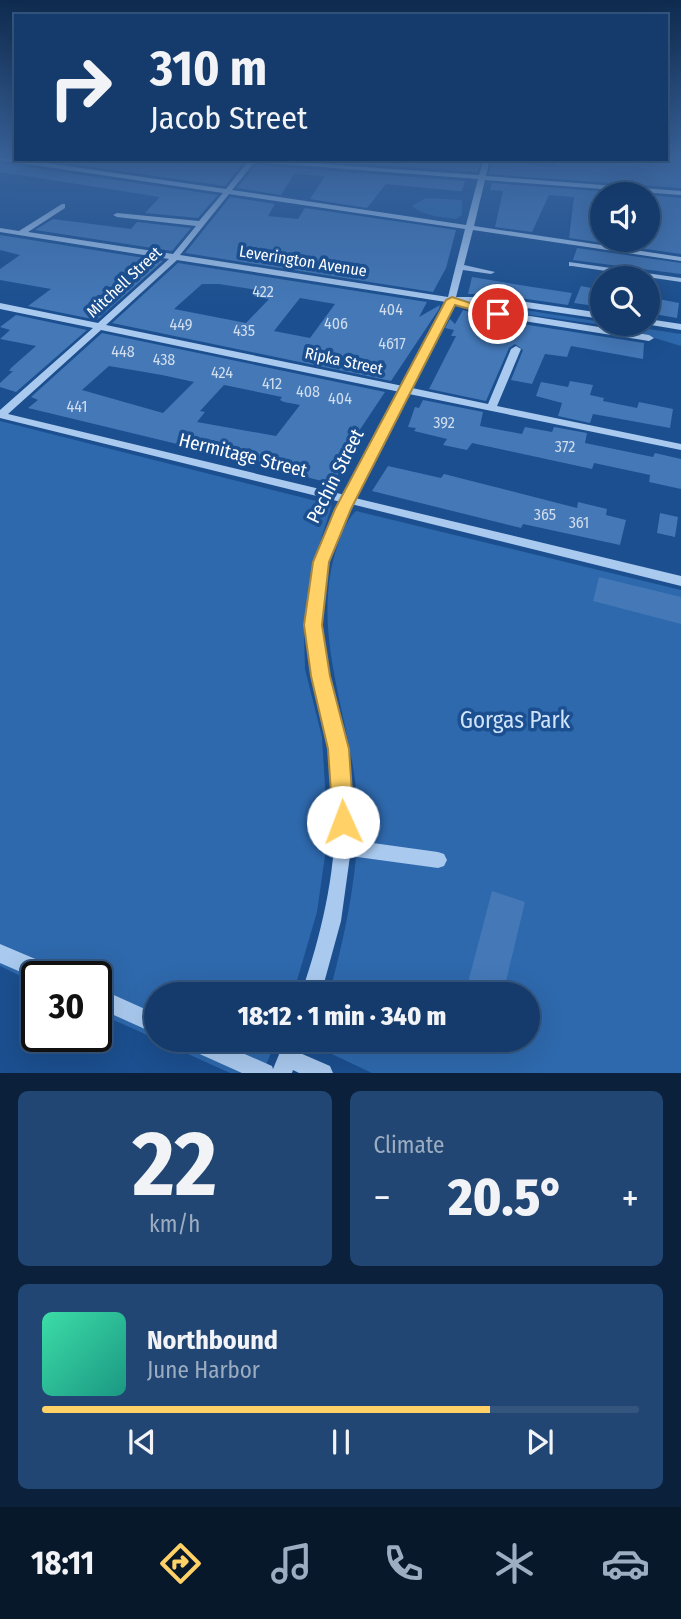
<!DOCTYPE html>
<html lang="en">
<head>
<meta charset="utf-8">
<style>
	:root { --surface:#143b6b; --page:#214673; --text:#f1f3f6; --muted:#9dadc1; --line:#33557e; --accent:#ffd166 }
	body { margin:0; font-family:"Fira Sans Condensed",sans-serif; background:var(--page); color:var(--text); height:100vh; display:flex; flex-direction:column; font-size:26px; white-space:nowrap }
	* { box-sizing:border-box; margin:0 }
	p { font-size:23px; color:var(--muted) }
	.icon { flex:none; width:38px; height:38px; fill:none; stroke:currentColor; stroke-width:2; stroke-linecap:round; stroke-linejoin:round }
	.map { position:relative; height:1073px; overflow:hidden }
	.side { display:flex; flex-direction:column; gap:18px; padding:18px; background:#0b203b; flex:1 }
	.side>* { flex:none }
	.top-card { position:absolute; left:14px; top:14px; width:654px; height:147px; border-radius:0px; box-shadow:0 7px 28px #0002,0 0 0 2px var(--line); background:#143b6b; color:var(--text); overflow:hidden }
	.tools { position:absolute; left:590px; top:182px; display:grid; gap:14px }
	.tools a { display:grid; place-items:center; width:70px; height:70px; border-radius:50%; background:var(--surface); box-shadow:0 7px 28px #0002,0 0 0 2px var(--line); font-size:35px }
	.speed { position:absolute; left:21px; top:961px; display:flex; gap:14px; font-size:35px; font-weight:700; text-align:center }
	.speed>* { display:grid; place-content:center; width:91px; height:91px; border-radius:50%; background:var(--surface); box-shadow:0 7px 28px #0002,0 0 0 2px var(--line); line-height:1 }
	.speed .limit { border:4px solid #111; border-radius:10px; background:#fff; color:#111 }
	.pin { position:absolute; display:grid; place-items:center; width:60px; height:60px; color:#fff; margin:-30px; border:4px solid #fff; border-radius:50%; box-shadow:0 2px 7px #0007 }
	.me { position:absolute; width:77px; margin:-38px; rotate:358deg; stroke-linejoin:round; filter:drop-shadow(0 0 5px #0008) }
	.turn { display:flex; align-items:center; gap:24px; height:147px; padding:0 21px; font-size:32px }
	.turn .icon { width:91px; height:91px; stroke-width:2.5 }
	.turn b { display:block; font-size:49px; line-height:60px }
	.big { font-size:52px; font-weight:800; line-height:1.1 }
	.side .widget { flex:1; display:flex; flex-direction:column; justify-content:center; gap:10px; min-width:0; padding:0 24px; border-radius:10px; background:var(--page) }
	.side .dial { align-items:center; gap:0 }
	.dial b { font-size:91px; line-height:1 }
	.song { display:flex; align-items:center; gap:21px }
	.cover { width:84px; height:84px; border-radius:10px; background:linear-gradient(135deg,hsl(160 70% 55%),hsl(170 70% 35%)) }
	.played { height:7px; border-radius:4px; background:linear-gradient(90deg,var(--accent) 75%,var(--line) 75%) }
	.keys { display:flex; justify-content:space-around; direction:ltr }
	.heat { display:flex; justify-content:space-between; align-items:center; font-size:38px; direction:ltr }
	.side .tiles { flex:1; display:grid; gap:18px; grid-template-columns:1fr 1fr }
	.widget:last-child { grid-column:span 2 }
	.trip { position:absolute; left:144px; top:982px; width:396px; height:70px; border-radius:35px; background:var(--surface); box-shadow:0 7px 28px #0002,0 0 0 2px var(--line); font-weight:800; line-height:70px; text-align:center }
	.tabs { display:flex; height:112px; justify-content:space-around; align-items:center; background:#08182b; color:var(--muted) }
	.tabs .icon { width:49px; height:49px }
	.tabs .active { color:var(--accent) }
	.tabs b { font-size:32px; color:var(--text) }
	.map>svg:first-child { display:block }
	.green { fill:#2e69ad }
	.building { fill:#4478b7; fill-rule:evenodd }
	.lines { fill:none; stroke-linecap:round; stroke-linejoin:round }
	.minor { fill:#a9c9ee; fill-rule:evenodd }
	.route { fill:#ffd166; stroke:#a68842; stroke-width:2 }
	.labels { text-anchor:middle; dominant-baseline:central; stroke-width:7; stroke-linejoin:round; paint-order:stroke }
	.far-street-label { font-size:16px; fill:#fff; stroke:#1b4f8f }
	.number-label { font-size:16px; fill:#d0dded }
	.street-label { font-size:19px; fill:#fff; stroke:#1b4f8f }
	.near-park-label { font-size:23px; fill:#cfe3fa; stroke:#1b4f8f }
</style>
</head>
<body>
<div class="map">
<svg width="681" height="1073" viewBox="0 0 681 1073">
	<rect width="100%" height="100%" fill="#1b4f8f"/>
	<g class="green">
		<path d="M426,198l36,2v15l-6,4c-15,-2 -33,-3 -44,-13z"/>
		<path d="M505,307l176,27v12l-63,-19 -102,-14 -18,-5z"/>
		<path d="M0,421l332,84 -19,59 -9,71 1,34 17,68 6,98 -11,77 -24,82h-137v45l-60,-27v-36h-59v8l-37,-18z"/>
		<path d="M356,511l325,79v483h-309l-53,-25 -3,-8h211v-46h-198c15,-54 27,-111 29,-167 2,-96 -53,-188 -20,-283 4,-11 9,-25 18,-33z"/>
		<path d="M157,1040h119l-13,33h-33z"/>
	</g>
	<g class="building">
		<path d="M38,159h99l44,6v-6h65l-21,27z"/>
		<path d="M291,159l150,4 19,-4 21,2 -4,11z"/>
		<path d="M557,159h124v29l-192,-14 3,-13 63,6z"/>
		<path d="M0,163l218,32 -20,23 -53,-5 15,-16 -160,-25z"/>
		<path d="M256,165l209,16 -3,10h-4l-72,-7 -19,24 -57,-9 15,-23 -31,-2 -13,21 -44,-7z"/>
		<path d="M492,183l145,11h-35v46h46v-9l4,1 -4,-37 33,3v56l-112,-16 5,-41 -25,-2 -17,37 -37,-5 8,-36 -13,-1z"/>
		<path d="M230,197l45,7 -7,12 30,3 7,-11 151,22 -10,38 -13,24 -248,-39z"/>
		<path d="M53,219l78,10 6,-7 54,6 -19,23 -137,-21z"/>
		<path d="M0,235l163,26 -66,59 -69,-14 23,-17 -51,-9v-11l20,-14 -20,-5z"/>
		<path d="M577,248l104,15v11l-108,-14z"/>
		<path d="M178,263l249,39 -8,15 21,-12 -1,4 -48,72 -279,-58zM202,284h17l39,6 -4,6 15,3 -23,24 -72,-14zM300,298l35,6 -25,34 -36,-7z"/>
		<path d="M472,277l54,9 46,7 -4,12 -76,-11h-24z"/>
		<path d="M581,286l21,4v17l-28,-4z"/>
		<path d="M648,297l31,6 -2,15 -29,-5z"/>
		<path d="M463,310l34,10 147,23 -1,16 -72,-13 -4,11 -22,-3 -13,30 -21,-4 12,-30 -8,-6 -6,4 -23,53 -57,-12 27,-53h-5l3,-6 -9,-2 5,-9 5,5z"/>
		<path d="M16,315l71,15 -71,62 -16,-5v-4l13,-12h-4l2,-3 25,-22 -36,-7 10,-9 -10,-3z"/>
		<path d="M102,333l283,59 -30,45 6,1 -18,26 -9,20 -104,-26 -20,-1 -8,-7 -174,-42 10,-8 -7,-3zM109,366l53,9 32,7 -31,31 -81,-23zM224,385l58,12 -2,3 4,2 16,3 -24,31 -79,-14 8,-10 -5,-1z"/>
		<path d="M570,381l23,4 -3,10 14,3 -1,3 34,7 2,-6 34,7 -3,19 -77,-14 -3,9 -32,-7 4,-13 -26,-7 5,-14 27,5z"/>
		<path d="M423,400l60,12 -3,14 42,8 3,-7 27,5 2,-5 33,6 -2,10 68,14 2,-4 26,6v30l-32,-7 1,-7 -56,-12 -2,6 -120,-26 -5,7 -24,-5 4,-6 -33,-8 2,-3 -8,-1 7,-20 4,1z"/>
		<path d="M388,466l53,12 3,-4 133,34 1,-6 29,7 -1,6 20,5 -6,25 -97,-21 -2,4 -149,-37z"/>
		<path d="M660,513l18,4 -3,20 -18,-4z"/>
		<path d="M599,577l82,20v27l-88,-23z"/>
		<path d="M492,891l33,11 -22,92h-38z"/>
	</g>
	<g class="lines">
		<g class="minor">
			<path d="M0,158h11l215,31 24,-30 229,16 5,-16h6l-4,17 195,15v4l-196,-15 -11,46 207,31v4l-208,-31 -9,35 31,7 -4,2 -28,-4 -7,27h36l110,16v6l-110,-16h-25l32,8 150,24 5,3 -5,3 -151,-24 -42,-12 -1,-2 -43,85 76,16 23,-55 5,-3 5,3 -24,57 184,38v6l-272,-56 -54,104 326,78v10l-330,-82c-17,33 -30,71 -31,108 -1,47 15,92 24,137 7,31 8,61 7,91l87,12 6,2 3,6 -3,6 -6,2 -88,-12 -9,65 -20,73h-20c22,-64 37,-130 34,-198 -2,-35 -12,-70 -19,-104 -16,-74 -11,-123 25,-190l-341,-84v-8l93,-82 -93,-19v-6l98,20 71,-64 -169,-27v-4l19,3 43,-27h3v4l-37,24 145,22 23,-28 -79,-9 -4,-2 4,-2 82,8 24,-28 -223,-33zM255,162l223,17 -12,46 -234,-35zM229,194l236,35 -17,68 -268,-42zM177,260l269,42 -43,84 -297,-61zM101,330l299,62 -55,103 -337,-81z"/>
			<path d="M569,262l112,16v4l-109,-16h-3z"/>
			<path d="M648,319l33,5v6l-36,-6h3z"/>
			<path d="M0,944l59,25 2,7h-24v3l-37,-16z"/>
			<path d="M96,987l60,27v20l-60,-27z"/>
			<path d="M181,1040h32l59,26 1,3 12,-29h20l-5,13 30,13 3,7h-34l-6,-3 -1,3h-50l-58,-26z"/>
		</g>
	</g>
	<linearGradient id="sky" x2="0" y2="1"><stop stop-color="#0f2b4f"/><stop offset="0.51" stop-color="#39639b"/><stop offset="1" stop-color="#39639b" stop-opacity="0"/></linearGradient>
	<rect width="681" height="308" fill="url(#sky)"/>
	<path class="route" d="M452,297l52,17 -6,3 -43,-12 -104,204 -22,53 -7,63 8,51 19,73 5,73 -3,7 -8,3 -7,-3 -3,-7 -5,-73 -17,-73 -7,-51 9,-63 22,-53 111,-209z"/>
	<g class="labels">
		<g class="far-street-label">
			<text transform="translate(303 261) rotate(9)">Leverington Avenue</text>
			<text transform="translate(124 282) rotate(-43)">Mitchell Street</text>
			<text transform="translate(344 361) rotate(12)">Ripka Street</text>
		</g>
		<g class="number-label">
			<text x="263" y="291">422</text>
			<text x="391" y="309">404</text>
			<text x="336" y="323">406</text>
			<text x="181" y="324">449</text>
			<text x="244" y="330">435</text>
			<text x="392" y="343">4617</text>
			<text x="123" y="351">448</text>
			<text x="164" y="359">438</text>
			<text x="222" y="372">424</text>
			<text x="272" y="383">412</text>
			<text x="308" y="391">408</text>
			<text x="340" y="398">404</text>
			<text x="77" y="406">441</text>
			<text x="444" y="422">392</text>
			<text x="565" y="446">372</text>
			<text x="545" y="514">365</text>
			<text x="579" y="522">361</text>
		</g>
		<g class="street-label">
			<text transform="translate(243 455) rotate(14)">Hermitage Street</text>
			<text transform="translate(335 476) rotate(-63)">Pechin Street</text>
		</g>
		<g class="near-park-label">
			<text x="515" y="720">Gorgas Park</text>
		</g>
	</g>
</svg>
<div class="tools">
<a><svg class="icon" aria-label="sound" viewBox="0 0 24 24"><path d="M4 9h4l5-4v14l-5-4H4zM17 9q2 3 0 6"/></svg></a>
<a><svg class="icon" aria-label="search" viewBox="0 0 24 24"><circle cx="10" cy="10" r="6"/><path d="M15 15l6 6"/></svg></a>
</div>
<div class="speed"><div class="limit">30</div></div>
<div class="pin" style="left:498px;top:314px;background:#d93025"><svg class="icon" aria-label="arrive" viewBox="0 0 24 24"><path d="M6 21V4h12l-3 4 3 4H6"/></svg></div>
<svg class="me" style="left:343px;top:822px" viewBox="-20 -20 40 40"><circle r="19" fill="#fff"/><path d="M0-13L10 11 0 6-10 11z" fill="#ffd166"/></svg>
<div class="trip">18:12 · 1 min · 340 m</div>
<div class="top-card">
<div class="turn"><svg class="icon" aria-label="right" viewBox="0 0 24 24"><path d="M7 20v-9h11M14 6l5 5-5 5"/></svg><div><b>310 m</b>Jacob Street</div></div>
</div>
</div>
<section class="side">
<div class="tiles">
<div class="widget dial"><b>22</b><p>km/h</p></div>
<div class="widget"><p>Climate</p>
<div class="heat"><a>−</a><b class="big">20.5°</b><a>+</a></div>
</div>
<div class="widget">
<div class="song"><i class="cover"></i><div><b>Northbound</b><p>June Harbor</p></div></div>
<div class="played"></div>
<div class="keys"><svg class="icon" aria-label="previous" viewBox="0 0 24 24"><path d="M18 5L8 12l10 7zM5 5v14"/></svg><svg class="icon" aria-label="pause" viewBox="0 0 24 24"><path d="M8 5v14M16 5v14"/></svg><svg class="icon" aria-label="next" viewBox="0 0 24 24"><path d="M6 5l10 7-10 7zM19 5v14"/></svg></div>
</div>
</div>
</section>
<nav class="tabs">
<b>18:11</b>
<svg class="icon active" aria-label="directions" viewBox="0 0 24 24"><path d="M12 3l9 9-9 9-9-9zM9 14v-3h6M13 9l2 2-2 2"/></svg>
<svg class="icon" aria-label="music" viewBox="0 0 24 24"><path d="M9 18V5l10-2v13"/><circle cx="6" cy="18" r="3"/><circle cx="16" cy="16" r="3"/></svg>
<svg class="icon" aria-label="phone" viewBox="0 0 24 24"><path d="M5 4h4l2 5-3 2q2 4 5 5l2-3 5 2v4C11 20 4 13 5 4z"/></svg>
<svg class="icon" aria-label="climate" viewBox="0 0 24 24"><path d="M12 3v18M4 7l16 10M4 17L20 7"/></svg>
<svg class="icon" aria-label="car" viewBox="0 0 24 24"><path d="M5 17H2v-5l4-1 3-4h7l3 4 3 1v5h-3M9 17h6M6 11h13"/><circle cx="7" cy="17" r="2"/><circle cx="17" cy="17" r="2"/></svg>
</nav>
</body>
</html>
